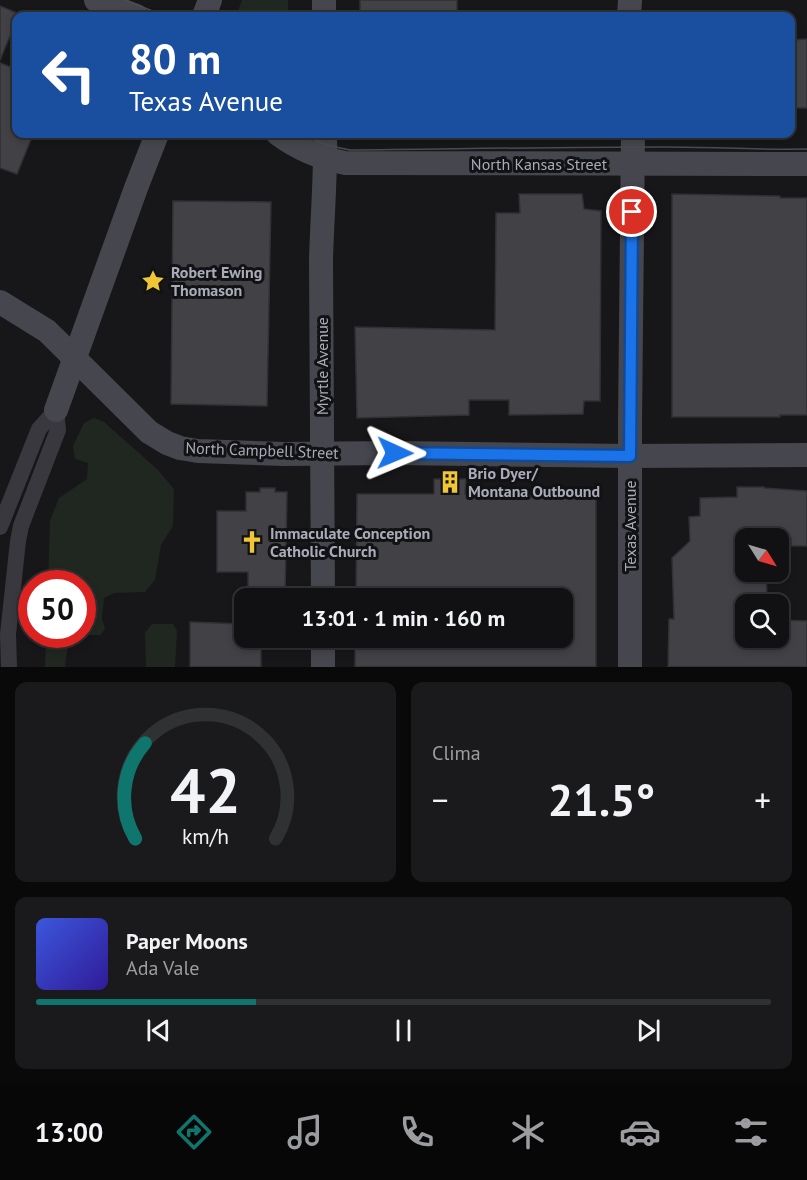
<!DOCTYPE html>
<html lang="es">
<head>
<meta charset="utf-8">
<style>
	:root { --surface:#111113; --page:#1a1a1c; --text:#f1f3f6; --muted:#9c9da0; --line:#303133; --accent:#0f766e }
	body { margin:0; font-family:"PT Sans",sans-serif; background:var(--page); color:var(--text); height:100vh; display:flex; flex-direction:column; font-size:22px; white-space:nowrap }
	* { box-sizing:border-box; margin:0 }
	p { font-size:20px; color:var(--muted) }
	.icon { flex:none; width:33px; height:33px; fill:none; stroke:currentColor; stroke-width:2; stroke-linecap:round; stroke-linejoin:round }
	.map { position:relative; height:667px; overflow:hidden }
	.sheet { display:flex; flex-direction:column; gap:15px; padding:15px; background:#09090a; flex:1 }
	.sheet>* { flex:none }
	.banner { position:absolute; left:12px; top:12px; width:783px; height:126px; border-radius:12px; box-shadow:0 3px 9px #0003,0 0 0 2px var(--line); background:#1a4fa0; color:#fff; overflow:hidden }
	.needle { width:39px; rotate:127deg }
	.fabs { position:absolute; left:735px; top:528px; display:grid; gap:12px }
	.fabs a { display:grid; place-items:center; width:54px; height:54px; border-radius:12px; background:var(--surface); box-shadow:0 3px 9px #0003,0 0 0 2px var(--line); font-size:30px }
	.speed { position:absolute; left:18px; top:570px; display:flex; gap:12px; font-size:30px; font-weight:700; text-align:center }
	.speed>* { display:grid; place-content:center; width:78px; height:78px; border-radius:50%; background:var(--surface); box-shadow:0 3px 9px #0003,0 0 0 2px var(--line); line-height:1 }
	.speed .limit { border:9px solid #d22; background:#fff; color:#111 }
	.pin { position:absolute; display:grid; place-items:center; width:51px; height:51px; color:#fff; margin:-26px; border:3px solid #fff; border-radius:50%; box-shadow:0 2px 6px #0007 }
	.me { position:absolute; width:66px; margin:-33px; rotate:91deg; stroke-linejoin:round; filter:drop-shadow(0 0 4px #0008) }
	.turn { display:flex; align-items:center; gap:21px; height:126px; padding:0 18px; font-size:27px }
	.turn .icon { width:78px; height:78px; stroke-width:2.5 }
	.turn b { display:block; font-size:42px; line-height:51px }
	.big { font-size:45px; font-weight:700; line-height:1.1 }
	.sheet .tile { flex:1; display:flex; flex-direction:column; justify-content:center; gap:9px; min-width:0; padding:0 21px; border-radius:12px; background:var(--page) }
	.sheet .dial { align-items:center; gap:0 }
	.dial svg { height:156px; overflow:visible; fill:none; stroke:var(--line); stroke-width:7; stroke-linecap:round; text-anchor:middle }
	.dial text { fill:var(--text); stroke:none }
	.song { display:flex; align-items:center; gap:18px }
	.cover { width:72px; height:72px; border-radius:9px; background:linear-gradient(135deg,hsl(230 70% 55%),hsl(250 70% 35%)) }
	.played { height:6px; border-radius:3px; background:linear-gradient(90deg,var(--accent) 30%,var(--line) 30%) }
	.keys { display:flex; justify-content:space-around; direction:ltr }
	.heat { display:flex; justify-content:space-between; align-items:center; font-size:33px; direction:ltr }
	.sheet .tiles { flex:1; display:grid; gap:15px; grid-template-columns:1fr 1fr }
	.tile:last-child { grid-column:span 2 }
	.trip { position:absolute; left:234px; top:588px; width:339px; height:60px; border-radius:12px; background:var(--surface); box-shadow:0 3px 9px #0003,0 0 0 2px var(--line); font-weight:700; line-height:60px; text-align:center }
	.menu { display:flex; height:96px; justify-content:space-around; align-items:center; background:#070708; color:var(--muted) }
	.menu .icon { width:42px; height:42px }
	.menu .selected { color:var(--accent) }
	.menu b { font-size:27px; color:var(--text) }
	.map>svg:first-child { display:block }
	.green { fill:#1f2720 }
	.building { fill:#414146; stroke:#313135; stroke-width:1.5 }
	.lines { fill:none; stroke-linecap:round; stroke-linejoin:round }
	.street { stroke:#38383e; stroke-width:16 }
	.secondary { stroke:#46474e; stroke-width:24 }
	.tram { stroke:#4b4c53; stroke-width:1.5 }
	.route-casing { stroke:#114b97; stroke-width:15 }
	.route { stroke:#1a73e8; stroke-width:10 }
	.labels { text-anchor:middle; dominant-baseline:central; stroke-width:6; stroke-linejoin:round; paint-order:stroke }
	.street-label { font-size:16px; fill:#a9acb8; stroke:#121214 }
	.poi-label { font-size:16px; font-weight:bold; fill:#a9acb8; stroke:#121214; text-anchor:start }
</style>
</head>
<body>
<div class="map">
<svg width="807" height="667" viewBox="0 0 807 667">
	<rect width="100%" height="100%" fill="#171719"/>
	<g class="green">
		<path d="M242,0h46v16h-52z"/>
		<path d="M94,418l10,4 53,47 17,20 -1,37 -12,19 -6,35 -10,12 -31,1 -10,5 -2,21 3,9 -4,7h-27l-6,9 -3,21 1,2h-21l1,-32 36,-1v-50l-34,-1 2,-62 9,-23 28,-19 1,-16 -13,-4 -2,-13 11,-23z"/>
		<path d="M152,624h21l4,7 -2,36h-29l-1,-34z"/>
	</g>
	<g class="building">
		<rect x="360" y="0" width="97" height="16"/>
		<path d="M0,6l19,8 -1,2h-2v5l-16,39z"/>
		<path d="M807,39v69h-17v-68z"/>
		<path d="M0,63l16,6v65h17l-16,40 -17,-6z"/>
		<path d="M519,194h63l2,15 17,2 -1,190h-16l-1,13 -74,1v-15h-40v15l-112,3 -2,-91 140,3 1,-117h24z"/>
		<path d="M672,194l108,2v2h27v217h-27v2h-108z"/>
		<path d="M173,201l98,1 -4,204 -96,-2z"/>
		<path d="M434,479h32l-1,15h131v173h-241v-29h207v-40h-206l1,-104h77z"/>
		<path d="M737,487h27v1l43,3v55h-16v-8h-45v34h20l1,25 -21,1v40h32v-18l29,1v46h-139l1,-48h5l-2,-61 18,-17 -1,-24 11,-1v-18l37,-1z"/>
		<path d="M260,488h15v4h12l-2,104 -37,-1v-23h-31v-61h29v-19h14z"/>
		<path d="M190,622l54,2v14h17v29h-71z"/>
	</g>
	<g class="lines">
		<g class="street">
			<path d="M0,527l39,-98 17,-19"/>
			<path d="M9,667l-1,-33 10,-93 3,-15 37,-96 -2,-20"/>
		</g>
		<g class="secondary">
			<path d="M96,0l40,16"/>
			<path d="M324,0v16"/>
			<path d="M204,16l6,-16"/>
			<path d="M629,16l1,-16"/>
			<path d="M278,134c20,15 41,24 67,29l462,1"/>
			<path d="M0,302l47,29 102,101 18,11 13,5 18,3 85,3 112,-1 235,3 177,-1"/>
			<path d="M56,410l80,-222 21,-54"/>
			<path d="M323,598l-2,-337c1,-43 5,-85 4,-127"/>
			<path d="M323,638v29"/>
			<path d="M630,667v-244l3,-289"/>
		</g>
		<g class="tram">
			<path d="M125,0l40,16"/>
			<path d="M303,134l23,11 24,5c105,-1 210,-3 315,-3 48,0 95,3 142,2"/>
		</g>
	</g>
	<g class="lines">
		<g class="route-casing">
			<path id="route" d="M395,453l235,3 2,-244"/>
		</g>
		<use href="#route" class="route"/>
	</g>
	<defs>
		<g id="sight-bare" transform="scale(1.8)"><path d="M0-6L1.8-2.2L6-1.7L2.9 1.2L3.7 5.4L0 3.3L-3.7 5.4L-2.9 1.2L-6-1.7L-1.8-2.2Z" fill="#f0c637" stroke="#121214" stroke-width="2.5" paint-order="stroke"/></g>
		<g id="building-bare" transform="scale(1.8)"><path d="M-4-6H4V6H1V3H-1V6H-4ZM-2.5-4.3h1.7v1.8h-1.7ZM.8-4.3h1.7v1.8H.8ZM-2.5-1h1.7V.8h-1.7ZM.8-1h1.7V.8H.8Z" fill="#f0c637" stroke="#121214" stroke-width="2.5" paint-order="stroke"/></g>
		<g id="church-bare" transform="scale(1.8)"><path d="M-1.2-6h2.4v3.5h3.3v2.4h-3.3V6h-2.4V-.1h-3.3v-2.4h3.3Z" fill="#f0c637" stroke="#121214" stroke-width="2.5" paint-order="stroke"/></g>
	</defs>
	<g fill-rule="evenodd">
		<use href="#sight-bare" x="153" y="281"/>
		<use href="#building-bare" x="450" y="482"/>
		<use href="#church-bare" x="252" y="542"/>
	</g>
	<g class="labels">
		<g class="street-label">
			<text x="539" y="164">North Kansas Street</text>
			<text transform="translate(322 366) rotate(-90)">Myrtle Avenue</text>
			<text transform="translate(262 450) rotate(2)">North Campbell Street</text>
			<text transform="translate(630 526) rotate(-90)">Texas Avenue</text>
		</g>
		<g class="poi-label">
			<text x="171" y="272">Robert Ewing<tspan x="171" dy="18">Thomason</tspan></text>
			<text x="468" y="473">Brio Dyer/<tspan x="468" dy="18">Montana Outbound</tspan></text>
			<text x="270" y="533">Immaculate Conception<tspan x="270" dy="18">Catholic Church</tspan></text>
		</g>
	</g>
</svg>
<div class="fabs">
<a><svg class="needle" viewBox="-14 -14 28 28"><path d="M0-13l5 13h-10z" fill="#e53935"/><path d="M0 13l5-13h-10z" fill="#9c9da0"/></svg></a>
<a><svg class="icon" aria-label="search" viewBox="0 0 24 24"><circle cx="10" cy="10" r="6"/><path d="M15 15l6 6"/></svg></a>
</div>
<div class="speed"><div class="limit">50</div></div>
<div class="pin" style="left:632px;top:212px;background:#d93025"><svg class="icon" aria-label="arrive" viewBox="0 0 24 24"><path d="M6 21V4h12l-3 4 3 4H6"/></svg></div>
<svg class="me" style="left:395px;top:453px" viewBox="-20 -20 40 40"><path d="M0-17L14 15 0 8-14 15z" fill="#1a73e8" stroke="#fff" stroke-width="4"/></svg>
<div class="trip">13:01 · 1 min · 160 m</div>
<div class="banner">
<div class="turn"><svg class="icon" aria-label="left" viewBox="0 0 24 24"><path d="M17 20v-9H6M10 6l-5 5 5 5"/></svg><div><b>80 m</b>Texas Avenue</div></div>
</div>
</div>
<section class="sheet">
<div class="tiles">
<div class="tile dial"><svg viewBox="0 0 100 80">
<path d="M14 69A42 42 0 1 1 86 69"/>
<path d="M14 69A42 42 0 0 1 19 20" stroke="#0f766e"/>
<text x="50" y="56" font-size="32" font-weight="700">42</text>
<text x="50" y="72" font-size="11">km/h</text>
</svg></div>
<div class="tile"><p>Clima</p>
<div class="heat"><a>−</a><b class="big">21.5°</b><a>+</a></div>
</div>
<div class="tile">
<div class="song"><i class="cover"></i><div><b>Paper Moons</b><p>Ada Vale</p></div></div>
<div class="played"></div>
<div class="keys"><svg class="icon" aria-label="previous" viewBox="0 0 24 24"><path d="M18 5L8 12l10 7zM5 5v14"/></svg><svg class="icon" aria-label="pause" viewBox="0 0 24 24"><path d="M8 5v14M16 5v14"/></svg><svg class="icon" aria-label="next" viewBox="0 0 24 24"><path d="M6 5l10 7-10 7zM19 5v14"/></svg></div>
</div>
</div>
</section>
<nav class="menu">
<b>13:00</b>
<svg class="icon selected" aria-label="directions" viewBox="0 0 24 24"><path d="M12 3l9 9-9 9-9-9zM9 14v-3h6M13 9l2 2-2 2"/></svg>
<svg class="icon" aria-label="music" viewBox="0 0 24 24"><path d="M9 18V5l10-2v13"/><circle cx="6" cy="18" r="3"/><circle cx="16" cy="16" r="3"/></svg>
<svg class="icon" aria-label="phone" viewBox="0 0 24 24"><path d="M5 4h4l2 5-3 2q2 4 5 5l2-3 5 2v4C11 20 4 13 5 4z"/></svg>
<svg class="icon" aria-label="climate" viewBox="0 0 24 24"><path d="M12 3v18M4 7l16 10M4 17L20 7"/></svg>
<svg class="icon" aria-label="car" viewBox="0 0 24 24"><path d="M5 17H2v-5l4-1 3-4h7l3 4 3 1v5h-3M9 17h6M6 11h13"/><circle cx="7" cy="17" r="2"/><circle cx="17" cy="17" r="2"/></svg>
<svg class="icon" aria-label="filters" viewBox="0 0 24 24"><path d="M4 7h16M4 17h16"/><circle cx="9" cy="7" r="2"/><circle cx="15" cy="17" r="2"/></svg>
</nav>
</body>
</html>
